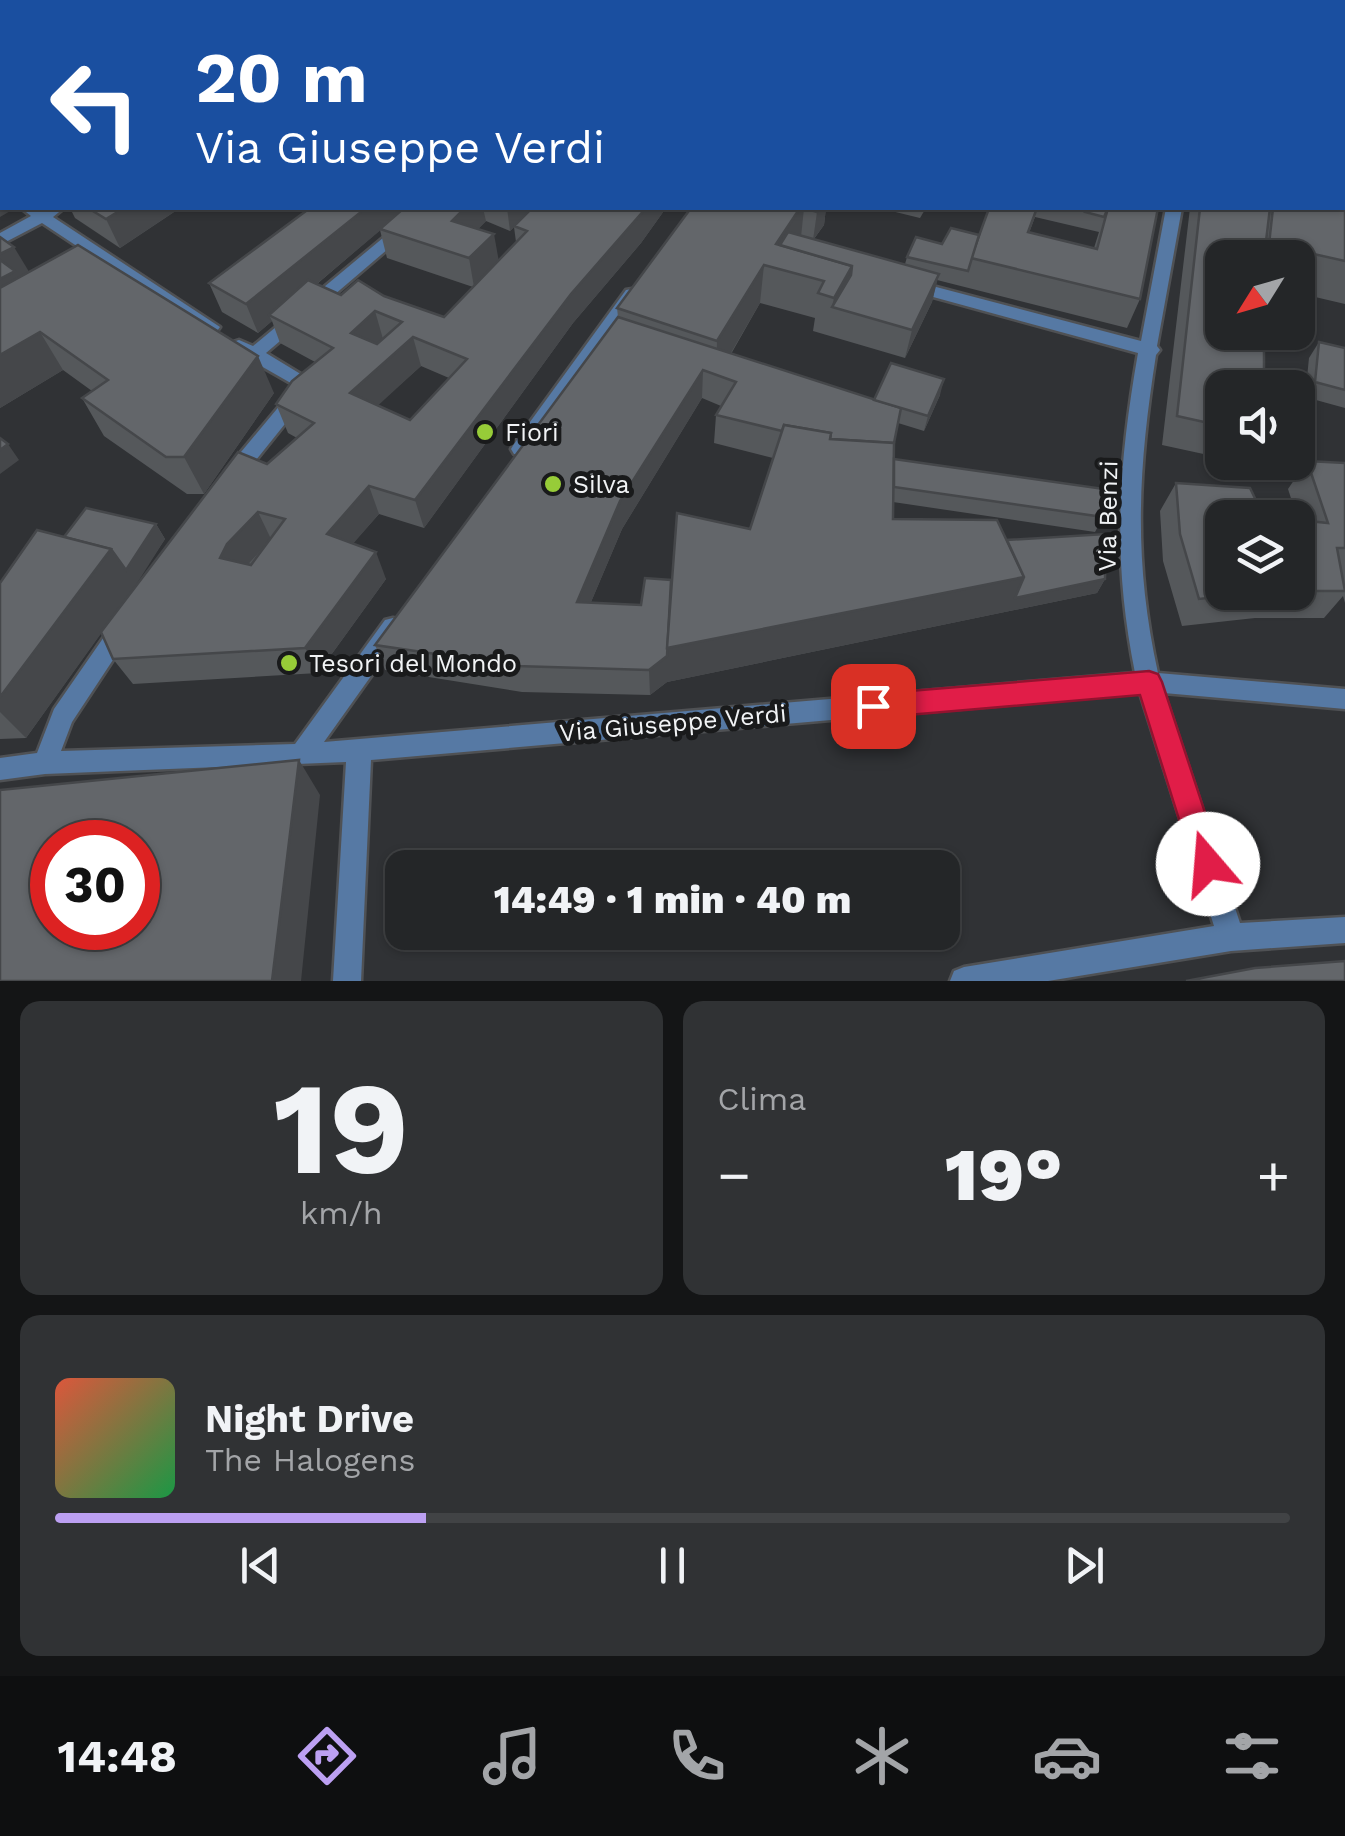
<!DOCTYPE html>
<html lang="it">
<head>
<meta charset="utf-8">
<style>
	:root { --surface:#242628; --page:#303234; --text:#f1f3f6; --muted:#a3a5a8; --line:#414345; --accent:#bca0f2 }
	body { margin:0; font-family:"Work Sans",sans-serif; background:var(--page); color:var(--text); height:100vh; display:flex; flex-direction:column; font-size:38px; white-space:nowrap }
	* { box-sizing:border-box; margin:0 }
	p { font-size:32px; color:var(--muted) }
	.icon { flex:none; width:55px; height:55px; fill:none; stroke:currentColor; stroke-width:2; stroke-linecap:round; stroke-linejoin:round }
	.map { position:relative; height:981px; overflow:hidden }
	.drawer { display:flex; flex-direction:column; gap:20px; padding:20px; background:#141516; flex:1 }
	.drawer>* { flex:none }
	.top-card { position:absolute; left:0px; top:0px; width:1345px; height:210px; box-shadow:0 2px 8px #0004,0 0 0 2px var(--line); background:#1a4fa0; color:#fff; overflow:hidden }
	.needle { width:65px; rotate:233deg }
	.buttons { position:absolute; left:1205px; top:240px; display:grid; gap:20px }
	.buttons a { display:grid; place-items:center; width:110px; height:110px; border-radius:20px; background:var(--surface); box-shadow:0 2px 8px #0004,0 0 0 2px var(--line); font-size:50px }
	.speed { position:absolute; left:30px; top:820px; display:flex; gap:20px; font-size:50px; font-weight:700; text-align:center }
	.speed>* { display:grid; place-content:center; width:130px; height:130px; border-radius:50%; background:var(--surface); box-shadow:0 2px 8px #0004,0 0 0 2px var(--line); line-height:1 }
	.speed .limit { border:15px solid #d22; background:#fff; color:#111 }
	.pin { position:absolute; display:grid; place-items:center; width:85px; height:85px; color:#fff; margin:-42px; border-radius:20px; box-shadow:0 5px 15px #0006 }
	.me { position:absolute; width:110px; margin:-55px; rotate:342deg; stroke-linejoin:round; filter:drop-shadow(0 0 8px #0008) }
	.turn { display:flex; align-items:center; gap:35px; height:210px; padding:0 30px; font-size:45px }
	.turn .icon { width:130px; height:130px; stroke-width:2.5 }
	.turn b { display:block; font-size:70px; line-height:85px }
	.big { font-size:75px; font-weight:800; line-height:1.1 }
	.drawer .tile { flex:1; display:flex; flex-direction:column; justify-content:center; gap:15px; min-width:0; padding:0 35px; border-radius:20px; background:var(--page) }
	.drawer .dial { align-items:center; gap:0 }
	.dial b { font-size:130px; line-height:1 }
	.song { display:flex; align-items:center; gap:30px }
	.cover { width:120px; height:120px; border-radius:15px; background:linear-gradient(135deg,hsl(10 70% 55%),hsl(140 70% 35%)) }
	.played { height:10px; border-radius:5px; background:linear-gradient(90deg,var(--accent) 30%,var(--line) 30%) }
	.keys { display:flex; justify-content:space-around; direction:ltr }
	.heat { display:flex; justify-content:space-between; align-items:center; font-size:55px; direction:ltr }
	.drawer .tiles { flex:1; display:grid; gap:20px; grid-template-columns:1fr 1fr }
	.tile:last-child { grid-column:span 2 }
	.trip { position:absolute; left:385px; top:850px; width:575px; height:100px; border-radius:20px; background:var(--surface); box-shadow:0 2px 8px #0004,0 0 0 2px var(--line); font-weight:800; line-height:100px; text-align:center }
	.tab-bar { display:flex; height:160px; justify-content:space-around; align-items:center; background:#0e0f10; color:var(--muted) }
	.tab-bar .icon { width:70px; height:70px }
	.tab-bar .current { color:var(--accent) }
	.tab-bar b { font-size:45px; color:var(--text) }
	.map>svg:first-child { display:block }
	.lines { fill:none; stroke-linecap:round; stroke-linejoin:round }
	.street-casing { stroke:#4f5154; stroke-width:5 }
	.street { fill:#5679a4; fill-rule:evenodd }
	.wall { fill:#55585b; fill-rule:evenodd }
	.shaded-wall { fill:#45474a }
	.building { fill:#63666a; stroke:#45474a; stroke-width:2.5; fill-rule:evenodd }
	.route { fill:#e11d48; stroke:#92132f; stroke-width:2.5 }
	.poi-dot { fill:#97cc38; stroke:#191a1b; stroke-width:4 }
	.labels { text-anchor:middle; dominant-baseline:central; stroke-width:10; stroke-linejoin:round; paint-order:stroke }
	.poi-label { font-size:25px; fill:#f1f3f5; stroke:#191a1b; text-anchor:start }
	.street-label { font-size:25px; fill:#f1f3f5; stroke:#191a1b }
</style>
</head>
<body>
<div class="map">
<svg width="1345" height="981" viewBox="0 0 1345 981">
	<rect width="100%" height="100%" fill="#303235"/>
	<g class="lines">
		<g class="street-casing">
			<g id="street">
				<path d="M0,183l2,1v10l-2,-1z"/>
				<path d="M21,208h43l-11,9 167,110 -3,4h-12l-163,-108 -42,22v-12l31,-17z"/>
				<path d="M419,208h17l-170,145 51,31 -77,96h-14l-3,-5 3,-5 70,-84 -63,-36 -3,-4 3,-4 6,-2 14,6z"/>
				<path d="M1166,208h16l-25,138 3,4 -4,5c-18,114 -23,204 2,318l187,16v20l-181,-16 76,230 105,-6v26l-114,8 -183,30h-98l4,-10 10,-4 250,-41 -74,-233 -769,67 -10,221h-28l13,-219 -301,12 -45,6v-22l37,-5 17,-44 61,-88 8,-2 8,2 3,7 -62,94 -11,29 234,-7 90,-124 8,-2 8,2 3,7 -3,7 -77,108 811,-69c-23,-115 -17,-205 3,-320l-223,-61 -2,-4 8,-5 220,58z"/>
				<path d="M632,289l8,5 -112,160h-14l-3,-5 3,-5 112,-154z"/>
			</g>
		</g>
		<use href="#street" class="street"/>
	</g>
	<g class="wall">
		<path d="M0,0h339l-4,2h-333v161l-2,-2z"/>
		<path d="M1025,0h60l-1,2h-43z"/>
		<path d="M1102,0h243v49l-3,-1v-46h-242z"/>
		<path d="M1342,104h3v200l-47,-11v-35h-76v200l-60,-13 28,-237h152z"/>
		<path d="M70,208h110l-60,40 -45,-30z"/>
		<path d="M310,208h220v1l2,-1h134l-25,35 -68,80 -149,205 -45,-14 -26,29 33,36 -68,94 -185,11 -20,-25 -12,-26 -75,105 -26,1v-156l64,-46 92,-13 9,15 -47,71 149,-146 30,-26 -9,-5 -12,-29 39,-42 -35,-19 -8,-22 -14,12 -36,-21 -13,-29zM486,221l24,10 4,-4 2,15 -18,19 -20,-32zM380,230l7,28 86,29 -29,30 -60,-21 -43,-1 -24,-11zM421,366l28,12 -39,42 -33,-15z"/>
		<path d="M691,208h135l-2,17 -10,14 91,25 2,-7 35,-13 37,-9 14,-27h165l-18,91 -13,29 -190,-48 -5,22 -27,56 -92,-27 2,-13 -55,-15 -29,51 143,46 66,-5 -16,36 -26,-8 -4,20v16l209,58 -8,15 -202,-30v17l114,21 98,39 -8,14 -430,89 -17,13 -128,-3 -137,-22 -10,-25 243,-328 -1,-9zM1035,217l64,15 -5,16 -65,-15zM702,398l19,8 -5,9 -2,28 59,15 -23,71 -79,51 -30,25 -50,-3 31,-73z"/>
		<path d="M879,208h47l-6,10z"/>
		<path d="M29,272l245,121 -70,101h-17l-83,-58 -22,-38 10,-7 -29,-21 -63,38z"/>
		<path d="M1319,342l26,6v60l-40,-11 4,-39z"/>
		<path d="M1307,461l38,2v140l-2,-7 -19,22h-69l-73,8 -19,-65 -3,-50 16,-28 46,109h76v-72l-10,-31z"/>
	</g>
	<g class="shaded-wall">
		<path d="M164,0h76l-4,2h-76z"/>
		<path d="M297,0h42l-4,2h-42z"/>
		<path d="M658,0h25l-3,2h-24z"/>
		<path d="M792,0h15l-2,2h-15z"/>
		<path d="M2,36v33l-2,1v-33z"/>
		<path d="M0,189l2,5v14h8l2,2 -12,7z"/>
		<path d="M124,208h56l-60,40 -14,-29z"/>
		<path d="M366,208h41l-131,110 -7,-3 3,6 -14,12 -12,-29z"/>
		<path d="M465,208h18l3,13 -29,28 -5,-28z"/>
		<path d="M507,208h23l1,4 -21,19z"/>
		<path d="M646,208h20l-25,35 -68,80 -149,205 -9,-28 156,-206z"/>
		<path d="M800,208h4l-3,29 -13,20 -12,-13z"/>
		<path d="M813,208h13l-2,17 -11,15 4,-28z"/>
		<path d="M494,234l5,28 -25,25 -5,-29z"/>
		<path d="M14,247l17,28 -31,43v-64z"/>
		<path d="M764,265l-4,38 -42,72h-2l1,-34z"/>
		<path d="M852,266l-6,38 -14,3 2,-9z"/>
		<path d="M939,274l-7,28 -27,56 7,-28z"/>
		<path d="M375,311l8,28 -23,22 -9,-28z"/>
		<path d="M40,332l23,38 -63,38v-53z"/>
		<path d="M413,337l8,29 -61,56 -10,-29z"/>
		<path d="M258,356l16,37 -70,101 -20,-37z"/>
		<path d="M703,370l-1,28 -80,131 -42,99 -3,-26 43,-101z"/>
		<path d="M944,379l-4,16 -16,36 4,-15z"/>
		<path d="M8,444l11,16 -19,14v-24z"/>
		<path d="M369,486l10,28 -41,47 -11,-27z"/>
		<path d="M258,512l13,27 -29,32 -22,-13 7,-14z"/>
		<path d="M156,524l9,15 -29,46 -110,153 -26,-26v-15l111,-148z"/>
		<path d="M376,552l10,27 -68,94 -13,-25z"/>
		<path d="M1024,577l81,2 -8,14 -430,89 -17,13 -1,-25 18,-22z"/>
		<path d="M299,760l21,35 -19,186h-29z"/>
	</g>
	<g class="building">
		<path d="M0,0h124l8,2h-130v26l-2,-1z"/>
		<path d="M124,0h34l-5,2h-21z"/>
		<path d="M158,0h11l8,2h-24z"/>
		<path d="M225,0h72l-4,2h-72z"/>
		<path d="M341,0h123l-3,2h-123z"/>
		<path d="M558,0h45l-3,2h-44z"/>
		<path d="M615,0h43l-2,2h-43z"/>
		<path d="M748,0h44l-2,2h-44z"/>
		<path d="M840,0h146l17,2h-164z"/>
		<path d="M1102,0h52l-2,2h-52z"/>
		<path d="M1198,0h107v2h-93z"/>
		<path d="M1305,0h40v20l-3,-1v-17h-37z"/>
		<path d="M0,61l2,1v16l-2,1z"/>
		<path d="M2,78v32l-2,-2v-29z"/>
		<path d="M1342,104h3v20l-3,-1z"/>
		<path d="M0,124l2,1v27l-2,-1z"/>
		<rect x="1342" y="140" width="3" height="41"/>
		<path d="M1342,196l3,1v64l-76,-17 4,-36h69z"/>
		<path d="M88,208h36l-18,11z"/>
		<path d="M310,208h56l-120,96 -37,-21z"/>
		<path d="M404,208h61l-13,13 42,13 -25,24 -89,-29z"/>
		<path d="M532,208h114l-75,86 -156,206 -46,-14 -42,48 49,18 -71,96 -192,11 -12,-27 137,-180 29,12 47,-41 -38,-19 16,-23 41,-33 -64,-33 39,-35 33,15 17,-15 26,16 60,21 83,-86 -13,-5zM375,311l27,11 -25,22 -26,-11zM413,337l54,22 -57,61 -60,-27zM258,512l27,7 -34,46 -31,-7 7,-14z"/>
		<path d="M691,208h109l-24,36 76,22 -18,32 -16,-5 6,-12 -60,-16 -47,76 -100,-33z"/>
		<path d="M804,208h16l-3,4z"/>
		<path d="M993,208h44l-9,24 69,17 11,-41h50l-18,91 -169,-41 17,-47z"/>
		<path d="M1087,208h21l-4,9 -19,-5z"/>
		<path d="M1200,208h70l-6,50h-42v74h42v56h-42v38l-45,-10z"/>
		<path d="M951,228l28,7 -11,36 -61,-14 9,-20 26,7z"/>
		<path d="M788,232l151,42 -27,56 -80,-23 19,-32 1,-9 -72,-21z"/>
		<path d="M0,237l14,10 -14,7z"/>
		<path d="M78,245l180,111 -74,101h-18l-84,-59 26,-18 -68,-48 -40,23v-67z"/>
		<path d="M0,260l15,11 -15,8z"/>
		<path d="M618,317l283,91 -7,35 -64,-4 1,-6 -47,-8 -2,6 -66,-16 20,-33 -33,-12 -83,131 -43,101 64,3 4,-27 26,2 -4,76 -18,14 -133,-4 -141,-21z"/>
		<path d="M1319,342l26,6v42l-30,-8z"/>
		<path d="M891,363l53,16 -16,37 -54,-16z"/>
		<path d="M784,425l47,8 -1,6 64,4 -1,76 104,1 27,57 -357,71 10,-135 73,16z"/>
		<path d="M0,438l8,6 -8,6z"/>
		<path d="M894,459l210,30 -1,28 -209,-30z"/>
		<path d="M1307,461l38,2v85h-8l8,43h-47v-71l30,3z"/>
		<path d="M1176,483l74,5 14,29 8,1h-50v74h40l-63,7 -19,-65z"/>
		<path d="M86,508l70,16 -30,46 -15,-21 -47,-12z"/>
		<path d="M37,530l74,19 -111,148v-114z"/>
		<path d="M1106,534l-1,45 -90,19 9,-21 -17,-37z"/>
		<path d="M299,760l-27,221h-272v-191zM52,842h86v86h-86z"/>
		<path d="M1345,961v20h-159l69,-13z"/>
	</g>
	<path class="route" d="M1149,671l9,3 4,8 60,182 -4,11 -10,4 -11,-4 -4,-11 -53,-169 -267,23 -10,-4 -4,-8 4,-9 10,-3z"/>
	<g class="poi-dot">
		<circle cx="485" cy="432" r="10"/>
		<circle cx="553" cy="484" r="10"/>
		<circle cx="289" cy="663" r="10"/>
	</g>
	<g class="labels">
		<g class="poi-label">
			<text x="505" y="432">Fiori</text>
			<text x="573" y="484">Silva</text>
			<text x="309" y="663">Tesori del Mondo</text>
		</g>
		<g class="street-label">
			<text transform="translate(1108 516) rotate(-89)">Via Benzi</text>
			<text transform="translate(673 723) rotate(-5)">Via Giuseppe Verdi</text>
		</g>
	</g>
</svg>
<div class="buttons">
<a><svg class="needle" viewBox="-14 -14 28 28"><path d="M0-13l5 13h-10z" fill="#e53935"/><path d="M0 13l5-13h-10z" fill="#a3a5a8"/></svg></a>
<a><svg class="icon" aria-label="sound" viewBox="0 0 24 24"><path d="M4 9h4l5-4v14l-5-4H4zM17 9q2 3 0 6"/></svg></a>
<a><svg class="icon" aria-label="layers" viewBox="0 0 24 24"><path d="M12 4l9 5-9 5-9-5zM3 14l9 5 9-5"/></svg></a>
</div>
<div class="speed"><div class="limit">30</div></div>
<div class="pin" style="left:873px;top:706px;background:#d93025"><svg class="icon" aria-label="arrive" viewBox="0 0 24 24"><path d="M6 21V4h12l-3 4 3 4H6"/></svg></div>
<svg class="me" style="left:1208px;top:864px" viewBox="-20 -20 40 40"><circle r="19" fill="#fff"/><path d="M0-13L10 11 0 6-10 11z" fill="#e11d48"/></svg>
<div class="trip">14:49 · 1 min · 40 m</div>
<div class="top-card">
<div class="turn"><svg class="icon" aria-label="left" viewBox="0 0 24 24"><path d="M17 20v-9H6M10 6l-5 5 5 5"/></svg><div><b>20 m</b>Via Giuseppe Verdi</div></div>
</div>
</div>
<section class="drawer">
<div class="tiles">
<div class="tile dial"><b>19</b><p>km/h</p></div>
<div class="tile"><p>Clima</p>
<div class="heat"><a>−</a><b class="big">19°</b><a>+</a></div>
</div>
<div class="tile">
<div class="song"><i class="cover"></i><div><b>Night Drive</b><p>The Halogens</p></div></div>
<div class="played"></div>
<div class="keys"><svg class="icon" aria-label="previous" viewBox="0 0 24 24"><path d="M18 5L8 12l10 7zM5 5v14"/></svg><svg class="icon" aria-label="pause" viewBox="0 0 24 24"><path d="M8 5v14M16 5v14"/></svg><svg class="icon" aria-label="next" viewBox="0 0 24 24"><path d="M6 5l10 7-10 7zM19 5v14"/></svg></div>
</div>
</div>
</section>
<nav class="tab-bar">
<b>14:48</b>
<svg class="icon current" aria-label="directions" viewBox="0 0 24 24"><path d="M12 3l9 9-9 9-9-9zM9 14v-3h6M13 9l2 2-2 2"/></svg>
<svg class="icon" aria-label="music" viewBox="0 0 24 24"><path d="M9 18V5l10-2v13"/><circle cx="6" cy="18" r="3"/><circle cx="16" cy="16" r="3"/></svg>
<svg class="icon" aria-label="phone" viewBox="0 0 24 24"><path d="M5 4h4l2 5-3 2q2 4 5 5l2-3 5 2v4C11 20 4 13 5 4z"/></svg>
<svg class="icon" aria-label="climate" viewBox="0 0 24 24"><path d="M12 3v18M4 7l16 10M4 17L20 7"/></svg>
<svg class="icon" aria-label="car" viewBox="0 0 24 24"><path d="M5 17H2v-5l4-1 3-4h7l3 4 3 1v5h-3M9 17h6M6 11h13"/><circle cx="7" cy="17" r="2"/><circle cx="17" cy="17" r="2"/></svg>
<svg class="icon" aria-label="filters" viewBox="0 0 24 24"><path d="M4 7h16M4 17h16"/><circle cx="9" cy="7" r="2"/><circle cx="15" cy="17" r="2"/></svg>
</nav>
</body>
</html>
